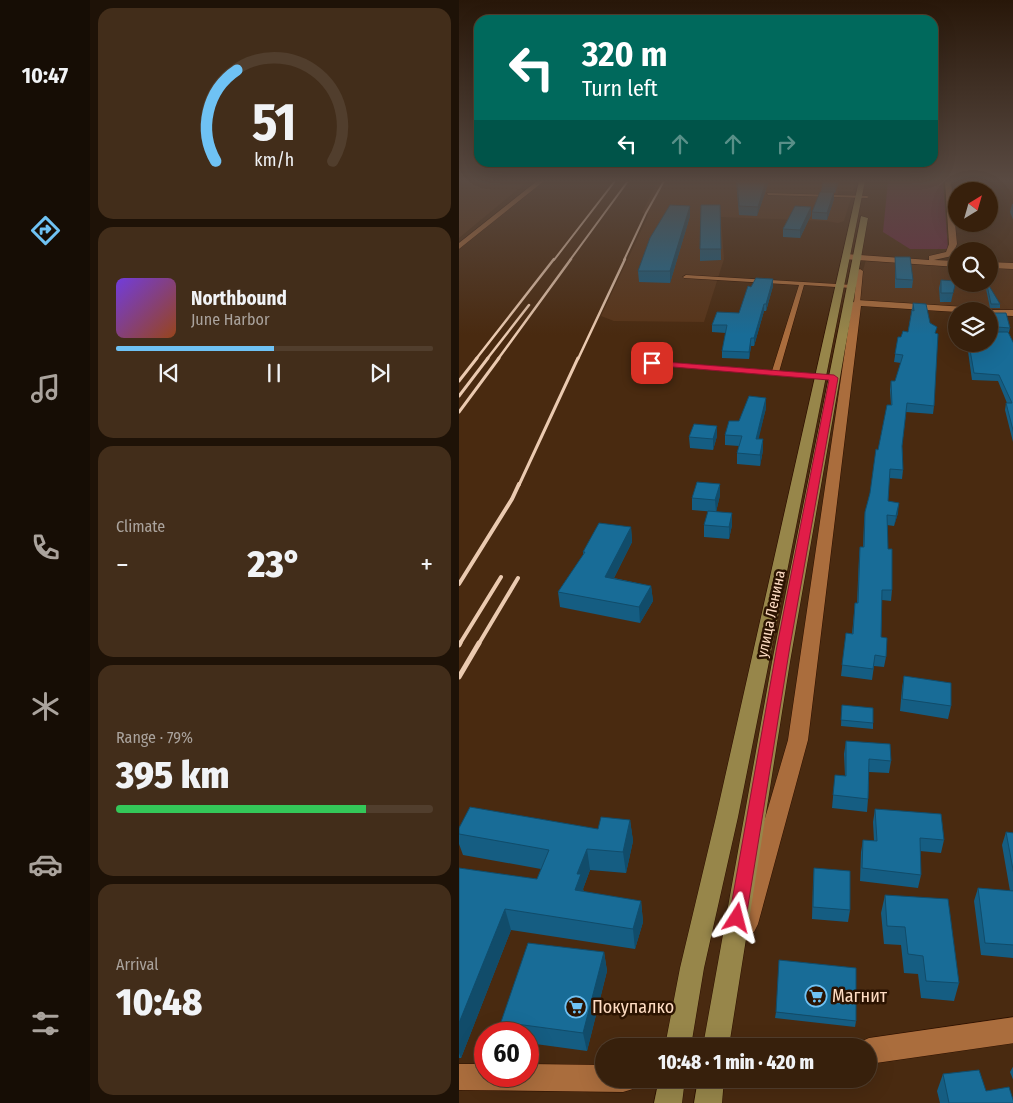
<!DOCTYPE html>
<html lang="en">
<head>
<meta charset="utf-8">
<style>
	:root { --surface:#37200c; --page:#422d1a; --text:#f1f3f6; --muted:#aaa39d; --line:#513e2d; --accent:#6fc2f4 }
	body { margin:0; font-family:"Fira Sans Condensed",sans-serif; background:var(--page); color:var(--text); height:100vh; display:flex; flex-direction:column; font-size:19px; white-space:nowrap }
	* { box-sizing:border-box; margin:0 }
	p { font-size:16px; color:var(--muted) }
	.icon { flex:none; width:28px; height:28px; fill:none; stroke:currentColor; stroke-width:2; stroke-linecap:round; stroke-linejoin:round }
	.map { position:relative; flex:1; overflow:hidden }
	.details { display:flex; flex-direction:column; gap:8px; padding:8px; background:#1e1207; width:369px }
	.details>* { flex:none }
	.hud { position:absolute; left:15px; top:15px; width:464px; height:152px; border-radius:15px; box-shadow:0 5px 20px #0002,0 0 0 1px var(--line); background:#00695c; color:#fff; overflow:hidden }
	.needle { width:32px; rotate:37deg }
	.tools { position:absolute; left:489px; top:182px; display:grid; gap:10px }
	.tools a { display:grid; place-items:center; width:50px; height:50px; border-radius:50%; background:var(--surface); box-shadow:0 5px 20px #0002,0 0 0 1px var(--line); font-size:25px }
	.speed { position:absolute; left:15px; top:1022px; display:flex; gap:10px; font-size:25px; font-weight:700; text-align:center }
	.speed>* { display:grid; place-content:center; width:65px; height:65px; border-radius:50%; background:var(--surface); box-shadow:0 5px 20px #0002,0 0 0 1px var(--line); line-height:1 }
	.speed .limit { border:8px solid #d22; background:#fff; color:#111 }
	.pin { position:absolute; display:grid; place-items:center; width:42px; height:42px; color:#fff; margin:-21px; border-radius:10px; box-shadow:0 2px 8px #0006 }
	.me { position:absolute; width:55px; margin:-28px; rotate:9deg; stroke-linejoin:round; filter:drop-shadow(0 0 4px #0008) }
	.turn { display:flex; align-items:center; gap:18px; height:105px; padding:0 25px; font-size:22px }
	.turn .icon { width:65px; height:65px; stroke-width:2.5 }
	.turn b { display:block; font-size:35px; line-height:42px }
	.lanes { display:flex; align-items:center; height:48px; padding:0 25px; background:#0003; justify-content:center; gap:25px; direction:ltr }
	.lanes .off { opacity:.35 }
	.big { font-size:38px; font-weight:800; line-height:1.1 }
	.details .widget { flex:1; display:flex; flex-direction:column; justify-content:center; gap:8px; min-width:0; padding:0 18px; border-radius:15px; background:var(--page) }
	.details .dial { align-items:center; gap:0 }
	.dial svg { height:130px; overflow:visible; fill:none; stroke:var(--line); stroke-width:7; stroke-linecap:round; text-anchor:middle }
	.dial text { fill:var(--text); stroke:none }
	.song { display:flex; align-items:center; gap:15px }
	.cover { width:60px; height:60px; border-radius:8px; background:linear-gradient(135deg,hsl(260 70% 55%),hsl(20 70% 35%)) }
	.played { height:5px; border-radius:2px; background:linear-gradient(90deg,var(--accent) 50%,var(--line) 50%) }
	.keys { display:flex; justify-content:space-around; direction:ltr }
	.heat { display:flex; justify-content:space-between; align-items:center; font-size:28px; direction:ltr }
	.charge { height:8px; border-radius:4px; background:linear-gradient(90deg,#34c759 79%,var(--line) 0) }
	.trip { position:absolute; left:136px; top:1038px; width:282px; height:50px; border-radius:25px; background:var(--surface); box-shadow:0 5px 20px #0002,0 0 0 1px var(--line); font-weight:800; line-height:50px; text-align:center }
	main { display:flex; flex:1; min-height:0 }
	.tabs { display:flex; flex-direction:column; width:90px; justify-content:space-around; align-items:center; background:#160d05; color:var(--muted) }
	.tabs .icon { width:35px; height:35px }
	.tabs .active { color:var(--accent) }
	.tabs b { font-size:22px; color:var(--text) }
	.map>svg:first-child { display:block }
	.built { fill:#583418 }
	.green { fill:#6a2a44 }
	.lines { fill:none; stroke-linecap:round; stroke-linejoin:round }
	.service-casing { stroke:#2e1100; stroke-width:1 }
	.minor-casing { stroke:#2e1100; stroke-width:1 }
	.primary-casing { stroke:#2e1100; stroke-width:1 }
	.service { fill:#aa6d3d; fill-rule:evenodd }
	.minor { fill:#aa6d3d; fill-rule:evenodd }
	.primary { fill:#97864a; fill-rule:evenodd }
	.rail-far4 { stroke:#ebcab0; stroke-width:2 }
	.rail-far3 { stroke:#ebcab0; stroke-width:2.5 }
	.rail-far2 { stroke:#ebcab0; stroke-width:3 }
	.rail-far1 { stroke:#ebcab0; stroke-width:4 }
	.rail { stroke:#ebcab0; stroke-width:5 }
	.wall { fill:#155d82 }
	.shaded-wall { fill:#114c6a }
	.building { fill:#186c97; stroke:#114c6a }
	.route { fill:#e11d48; stroke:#92132f }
	.labels { text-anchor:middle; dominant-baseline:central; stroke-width:5; stroke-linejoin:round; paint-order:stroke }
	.street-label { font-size:15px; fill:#fedcc3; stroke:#2b1301 }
	.near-poi-label { font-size:18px; fill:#fedcc3; stroke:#2b1301; text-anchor:start }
</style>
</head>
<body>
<main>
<nav class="tabs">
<b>10:47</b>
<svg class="icon active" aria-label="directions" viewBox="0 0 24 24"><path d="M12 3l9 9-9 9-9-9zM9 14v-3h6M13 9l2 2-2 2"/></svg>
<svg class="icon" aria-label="music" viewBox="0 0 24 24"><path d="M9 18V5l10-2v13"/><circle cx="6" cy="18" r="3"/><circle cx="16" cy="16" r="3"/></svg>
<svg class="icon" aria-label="phone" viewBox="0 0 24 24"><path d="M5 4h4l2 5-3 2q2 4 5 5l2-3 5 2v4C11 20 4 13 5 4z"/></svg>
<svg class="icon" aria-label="climate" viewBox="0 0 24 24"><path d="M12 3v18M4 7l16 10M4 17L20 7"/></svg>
<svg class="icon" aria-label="car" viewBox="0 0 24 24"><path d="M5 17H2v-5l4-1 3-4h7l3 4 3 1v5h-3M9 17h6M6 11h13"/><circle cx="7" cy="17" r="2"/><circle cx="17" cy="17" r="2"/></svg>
<svg class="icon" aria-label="filters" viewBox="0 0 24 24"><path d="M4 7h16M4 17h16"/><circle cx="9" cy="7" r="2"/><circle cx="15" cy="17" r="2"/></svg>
</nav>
<section class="details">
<div class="widget dial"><svg viewBox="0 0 100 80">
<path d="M14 69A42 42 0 1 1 86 69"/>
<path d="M14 69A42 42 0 0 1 27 13" stroke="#6fc2f4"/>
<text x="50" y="56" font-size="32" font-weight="700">51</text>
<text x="50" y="72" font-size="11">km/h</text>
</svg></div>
<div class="widget">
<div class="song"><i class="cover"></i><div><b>Northbound</b><p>June Harbor</p></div></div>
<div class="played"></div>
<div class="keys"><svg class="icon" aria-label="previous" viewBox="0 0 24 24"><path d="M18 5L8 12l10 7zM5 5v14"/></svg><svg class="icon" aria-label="pause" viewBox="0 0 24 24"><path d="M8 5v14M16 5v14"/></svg><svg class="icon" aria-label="next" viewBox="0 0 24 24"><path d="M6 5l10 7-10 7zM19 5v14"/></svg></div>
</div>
<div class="widget"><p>Climate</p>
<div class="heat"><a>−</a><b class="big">23°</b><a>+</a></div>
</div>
<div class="widget"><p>Range · 79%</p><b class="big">395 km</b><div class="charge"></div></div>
<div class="widget"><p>Arrival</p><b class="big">10:48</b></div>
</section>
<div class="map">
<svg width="555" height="1103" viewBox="0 0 555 1103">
	<rect width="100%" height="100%" fill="#492a10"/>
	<g class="built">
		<path d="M0,181h69l-69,57z"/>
		<path d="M199,181h197l-2,10h-15l-1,6 14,1 -7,23 -6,2 -12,-2 -105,-4 3,42 -20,63 -90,-1 -13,-5 46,-98 1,-4 -6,-1z"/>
		<path d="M407,260l90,5 1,19h32v-18l24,2v43l-150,-10 -7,-6z"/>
	</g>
	<path class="green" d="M429,181h55l5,68h-38l-27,-17z"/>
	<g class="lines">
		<g class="service-casing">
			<g id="service">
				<path d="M308,193l100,3 2,1 -2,1 -99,-3z"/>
				<path d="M401,269l3,2 -3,32 -3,2 -3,-2 3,-32z"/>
				<path d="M227,275l167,10v2l-2,1 -47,-3 -25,87 55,4 3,2 -3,2 -184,-16v-2l2,-1 120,10 27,-86 -115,-7 -1,-1z"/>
			</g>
		</g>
		<g class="minor-casing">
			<g id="minor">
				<path d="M78,181h7l-85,68v-6z"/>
				<path d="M486,181h6l6,63 -5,12 -18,4 23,1v6l-114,-8 -1,-2 4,-3 83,6v-4l17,-4 3,-8z"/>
				<path d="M530,262l25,1v6l-25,-1z"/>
				<path d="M398,300l124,8 4,2h29v6l-25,-1v-4l-32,1 -96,-6 -53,434 -50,184 -4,8 -8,3 -8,-3 -4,-8 54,-184 64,-437z"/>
				<path d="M555,1017v26l-145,21v-18h-11l2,-4 9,-4z"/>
				<path d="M0,1064h26v12h43v-12l76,1v14h32l-3,10 -10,3 -164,-2z"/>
			</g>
		</g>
		<g class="primary-casing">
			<g id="primary">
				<path d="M400,181h6l-127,636 -34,151 -13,78h-26l15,-78 36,-151z"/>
				<path d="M402,216l7,2 -78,444 -61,384h-26l69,-384z"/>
				<path d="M200,1079h26l-3,24h-28z"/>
				<path d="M239,1079h26l-2,24h-28z"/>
			</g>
		</g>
		<use href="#service" class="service"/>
		<use href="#minor" class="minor"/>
		<use href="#primary" class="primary"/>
		<g class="rail-far4">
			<path d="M95,260l61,-79"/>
			<path d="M111,260l58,-79"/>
			<path d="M165,260l22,-47 18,-32"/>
		</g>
		<g class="rail-far3">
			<path d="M17,359l78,-100"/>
			<path d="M28,359l42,-54"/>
			<path d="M39,359l73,-100"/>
			<path d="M119,359l47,-100"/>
		</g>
		<g class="rail-far2">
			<path d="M0,381l18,-23"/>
			<path d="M0,396l29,-38"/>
			<path d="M0,412l40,-54"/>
			<path d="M60,485l59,-127"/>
		</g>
		<g class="rail-far1">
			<path d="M0,584l53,-85 7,-15"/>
			<path d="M0,645l42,-68"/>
			<path d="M19,645l40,-67"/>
		</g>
		<g class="rail">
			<path d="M0,645l1,-2"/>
			<path d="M0,677l20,-34"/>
		</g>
	</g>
	<g class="wall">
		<path d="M275,181h35l-12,35 -18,-1 -3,-34z"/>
		<path d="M380,181l-4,12h-1v6l-7,21 -15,-1v-7l9,-20 1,-6z"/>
		<path d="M553,204h2v18l-4,-10z"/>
		<path d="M261,205l1,55 -21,1v-12z"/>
		<path d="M231,206v10l-20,67 -31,-1 -1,-11z"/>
		<path d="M352,207v8l-11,23 -17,-1v-8z"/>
		<path d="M436,257l18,23 -1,8h-17z"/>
		<path d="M314,279v7l-7,25h-2l-10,35h-3l-2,13 -27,-1v-7l4,-18 -14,-1v-7l27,-12 12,-26z"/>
		<path d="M482,280l15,1 -5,21h-11l-1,-14z"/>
		<path d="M528,285l13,19v4h-10l-4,-19z"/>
		<path d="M454,303l17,20 5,10 -1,73 -1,8 -27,-2 -4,34 1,24 -1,9 -13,-1 -1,23 10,12 -4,13 -7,-1 1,24 4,41 -1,11 -9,-1 -1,37 5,20 -2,10 -10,-1 -2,14 -31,-4 5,-43 6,1 3,-31h2l2,-46 1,-10h3l1,-25 1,-10 5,-19 8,-43 13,-45 -1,-15 1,-9h4l6,-18 -7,-1 4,-25h3l7,-5z"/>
		<path d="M530,313l21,15 -1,4h-1l6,12v102l-9,-36 1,-7h1l-9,-22 -26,-1 -5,-36h22l7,-12 -7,-13z"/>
		<path d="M307,408l-8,31h5v11l-3,16 -23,-2v-11l2,-7 -14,-1v-10l14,-14z"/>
		<path d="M258,436l-4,14 -23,-2 -1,-11z"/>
		<path d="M261,484v11l-4,17 -24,-2v-12z"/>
		<path d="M245,525h28l-3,14 -25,-2z"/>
		<path d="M172,527l1,15 -18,36 37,8 2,15 -13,22 -80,-16 -2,-15 25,-37v-3z"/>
		<path d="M445,676l47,30 -3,13 -48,-8 2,-23z"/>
		<path d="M383,705l31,18v6l-32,-3z"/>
		<path d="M387,741l45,20 -2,12 -20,-1 -1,27 -1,13 -35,-4 3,-33 10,1 -1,-22z"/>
		<path d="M416,809l69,31 -3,13 -21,-2 1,24 -3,13 -58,-7 1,-29 2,-12 11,1 -1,-19z"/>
		<path d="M171,820l3,21 -7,32 -36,-3 -7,19 1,3 57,9 2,21 -8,27 -124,-19 -50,128h-2v-190l78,11 4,-10 -78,-14 -4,-11v-16l139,1z"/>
		<path d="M547,832l8,1v125l-33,-3 -7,-54 4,-13 32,3 -8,-46z"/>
		<path d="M355,868l36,42 -2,12 -36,-3 1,-38z"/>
		<path d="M426,895l74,88 -5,18 -33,-3 -3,-24 -14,-1 -3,-28 -17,-1 -3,-31z"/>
		<path d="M145,952l3,19 -20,80 -59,-8v-9h-23l-4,-12z"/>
		<path d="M317,1012l80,9 -1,6 -80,-9z"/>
		<path d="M555,1065v17l-4,-10z"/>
		<path d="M484,1074l43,17 28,12h-74l-3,-12z"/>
	</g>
	<g class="shaded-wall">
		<path d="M307,181h3l-12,35 1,-9z"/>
		<path d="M378,181h2l-4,12 1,-7z"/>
		<path d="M375,192v7l-7,21v-7z"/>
		<path d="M231,206v10l-20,67v-12z"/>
		<path d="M352,207v8l-11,23v-8z"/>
		<path d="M314,279v7l-7,25v-7z"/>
		<path d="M305,304v7l-10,35v-8z"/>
		<path d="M292,338v8l-2,13v-7z"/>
		<path d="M307,398v10l-10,42v-11z"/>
		<path d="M258,426v10l-4,14v-11z"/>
		<path d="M304,439v11l-3,16v-11z"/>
		<path d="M261,484v11l-4,17 -1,-12z"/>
		<path d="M440,503l-1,10 -4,13 2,-10z"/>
		<path d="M273,513v12l-3,14v-12z"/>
		<path d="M172,527l1,15 -25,50 -2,-15z"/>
		<path d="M192,586l2,15 -13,22 -1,-16z"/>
		<path d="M171,820l3,21 -7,32 -3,-21z"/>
		<path d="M128,849l3,21 -7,19 1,6 -9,-5 2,-16z"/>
		<path d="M182,901l2,21 -8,27 -2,-20z"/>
		<path d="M46,909l6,21 -50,128 -2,-5v-30z"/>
		<path d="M145,952l3,19 -20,80 -4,-18z"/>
	</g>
	<g class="building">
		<path d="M278,181h29l-8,26 -19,-1z"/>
		<path d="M364,181h14l-1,5h-14z"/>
		<path d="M361,192h14l-7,21 -15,-1z"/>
		<path d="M211,205l20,1 -20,65h-32l12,-33z"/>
		<path d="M242,205h19l1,44h-21z"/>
		<path d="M336,206l16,1 -11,23 -17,-1z"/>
		<path d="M436,257h15l3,23 -17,-1z"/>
		<path d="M297,278l17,1 -7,25h-2l-10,34h-3l-2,14 -27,-1 5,-26h-15l5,-13 22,1 9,-27 3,1z"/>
		<path d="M482,280l15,1 -3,12h-12z"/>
		<path d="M529,284l12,20h-9l-4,-19z"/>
		<path d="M454,303l13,1 4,19 7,4 -2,6 3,1 -4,72 -27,-3 -5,43 1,24 -13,-1 -2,32 11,2 -3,13 -9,-1 1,34h4v41h-10l-1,47 6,1 -1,19 -11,-2 -2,14 -31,-4 4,-32 7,1 2,-31h3l2,-56h4l1,-35 5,-19 6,-44 2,1 9,-45h5l-1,-24h4l8,-26 -8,-1 3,-17h3l2,-6 5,1 4,-22 2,1z"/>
		<path d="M530,313h17l4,15 -13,-1z"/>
		<path d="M530,332h19l6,12v90l-8,-31h6l-13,-28 -25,-2 -5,-29h20z"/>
		<path d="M290,396l17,2 -10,41h7l-3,16 -23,-2 5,-17 -17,-1 4,-14h10z"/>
		<path d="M235,424l23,2 -4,13 -24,-2z"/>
		<path d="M238,482l23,2 -5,16 -23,-2z"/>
		<path d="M249,511l24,2 -3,14 -25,-2z"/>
		<path d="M140,523l32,4 -26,50 46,9 -12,21 -81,-15 27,-40h-2z"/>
		<path d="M445,676l47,7v23l-49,-7z"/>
		<path d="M383,705l31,3v15l-32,-3z"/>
		<path d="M387,741l44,3 1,17 -22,-2 -1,40 -35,-4 2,-20 11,1z"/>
		<path d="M11,807l128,22 3,-12 29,3 -7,32 -36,-3 -10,25h4l-6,16 66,11 -8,28 -128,-20 -46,114v-155l78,11 12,-29 -90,-16v-6z"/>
		<path d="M416,809l66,5 3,26 -24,-2 1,37 -59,-7 1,-28 14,1z"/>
		<path d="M547,832l8,1v42z"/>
		<path d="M355,868l36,3v39l-37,-3z"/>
		<path d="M519,888l36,3v54l-29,-2z"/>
		<path d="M426,895l63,4 11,84 -33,-2 -3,-25 -15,-2 -3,-27 -18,-1z"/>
		<path d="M69,943l76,9 -21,81 -82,-11z"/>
		<path d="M320,960l77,8v53l-80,-9z"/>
		<path d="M520,1070l7,21 23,-4 5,16h-65l-6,-29z"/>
	</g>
	<linearGradient id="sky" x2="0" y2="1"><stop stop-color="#281709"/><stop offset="0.54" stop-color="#594a42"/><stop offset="1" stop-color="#594a42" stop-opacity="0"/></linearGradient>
	<rect width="555" height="335" fill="url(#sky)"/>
	<path class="route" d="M193,361l182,14 4,3 -48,268 -44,272 -2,5 -7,3 -6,-3 -2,-5 48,-272 52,-266 -180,-15 -1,-2z"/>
	<defs>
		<g id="supermarket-ring" transform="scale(1.125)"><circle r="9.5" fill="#2b1301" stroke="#6fc2f4" stroke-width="1.5"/><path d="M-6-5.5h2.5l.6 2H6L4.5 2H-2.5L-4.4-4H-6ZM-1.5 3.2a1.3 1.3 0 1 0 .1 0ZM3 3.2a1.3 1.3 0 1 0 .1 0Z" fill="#6fc2f4"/></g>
	</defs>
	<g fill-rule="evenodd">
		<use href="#supermarket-ring" x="357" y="996"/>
		<use href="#supermarket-ring" x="117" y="1007"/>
	</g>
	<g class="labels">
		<g class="street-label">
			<text transform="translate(312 614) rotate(-78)">улица Ленина</text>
		</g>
		<g class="near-poi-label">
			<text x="373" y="996">Магнит</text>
			<text x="133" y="1007">Покупалко</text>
		</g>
	</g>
</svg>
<div class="tools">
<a><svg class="needle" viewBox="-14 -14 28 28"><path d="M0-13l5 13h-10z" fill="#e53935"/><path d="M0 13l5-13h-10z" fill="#aaa39d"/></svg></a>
<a><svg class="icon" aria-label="search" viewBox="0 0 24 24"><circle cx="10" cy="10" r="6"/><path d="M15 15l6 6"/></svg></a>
<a><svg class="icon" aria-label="layers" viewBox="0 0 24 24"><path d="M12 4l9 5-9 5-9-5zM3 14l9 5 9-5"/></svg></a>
</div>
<div class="speed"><div class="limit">60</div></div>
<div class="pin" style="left:193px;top:363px;background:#d93025"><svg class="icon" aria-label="arrive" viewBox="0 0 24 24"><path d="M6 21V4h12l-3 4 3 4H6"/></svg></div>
<svg class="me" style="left:278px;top:918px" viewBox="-20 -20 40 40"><path d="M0-17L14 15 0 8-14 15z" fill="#e11d48" stroke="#fff" stroke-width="4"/></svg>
<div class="trip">10:48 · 1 min · 420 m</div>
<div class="hud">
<div class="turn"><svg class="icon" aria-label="left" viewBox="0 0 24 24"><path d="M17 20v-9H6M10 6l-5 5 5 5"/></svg><div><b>320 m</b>Turn left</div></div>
<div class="lanes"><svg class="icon" aria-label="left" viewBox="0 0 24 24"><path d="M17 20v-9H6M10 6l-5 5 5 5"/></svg><svg class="icon off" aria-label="ahead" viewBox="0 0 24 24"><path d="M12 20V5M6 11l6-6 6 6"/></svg><svg class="icon off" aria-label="ahead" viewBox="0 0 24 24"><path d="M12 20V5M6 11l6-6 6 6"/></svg><svg class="icon off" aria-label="right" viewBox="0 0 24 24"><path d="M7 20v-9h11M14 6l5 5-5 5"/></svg></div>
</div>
</div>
</main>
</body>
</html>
